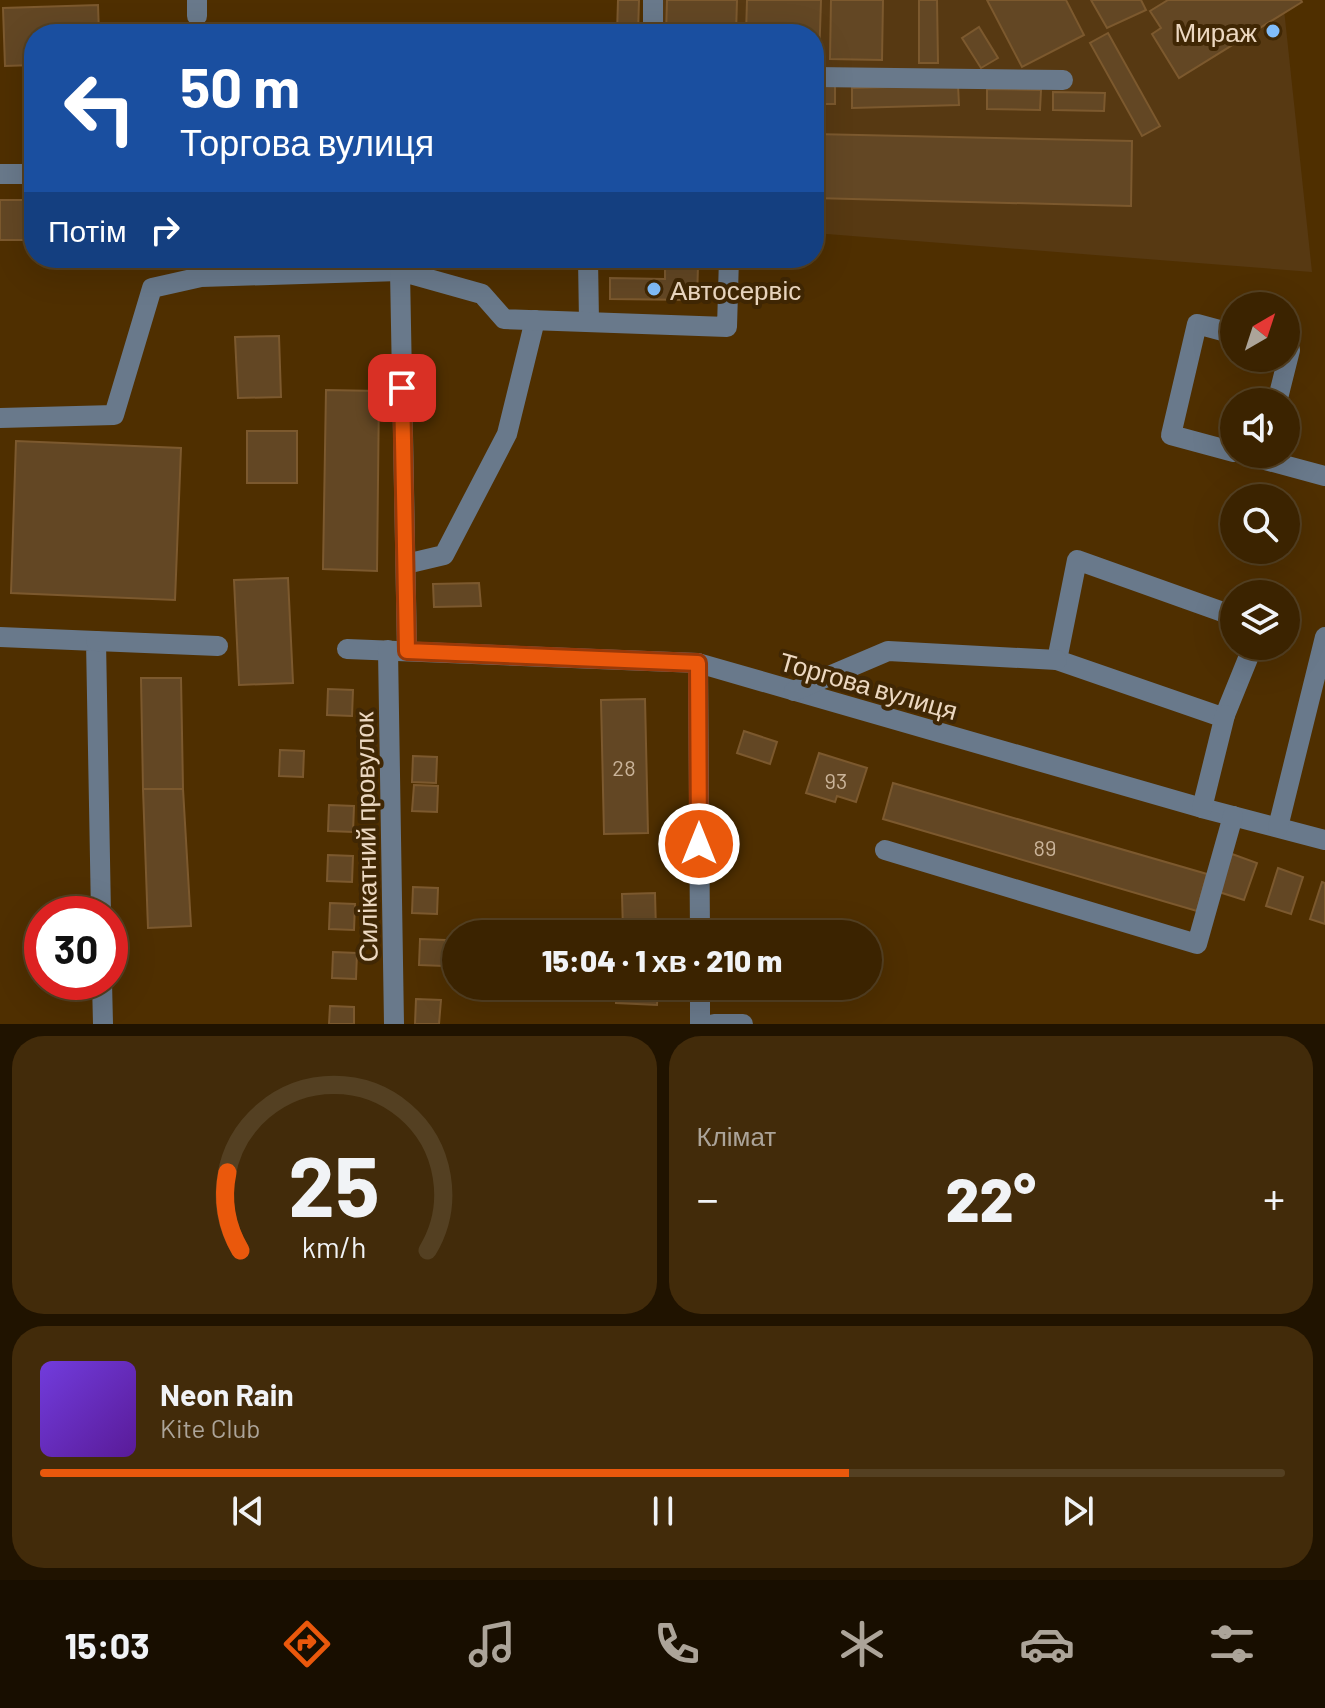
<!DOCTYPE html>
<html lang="uk">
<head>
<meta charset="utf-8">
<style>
	:root { --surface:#3b2300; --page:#422b0a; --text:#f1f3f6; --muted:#aca499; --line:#544022; --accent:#ea580c }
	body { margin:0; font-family:Barlow,sans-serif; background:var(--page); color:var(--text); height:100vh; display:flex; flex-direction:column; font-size:30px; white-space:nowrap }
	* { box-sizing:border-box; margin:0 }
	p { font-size:26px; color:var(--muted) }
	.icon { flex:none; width:44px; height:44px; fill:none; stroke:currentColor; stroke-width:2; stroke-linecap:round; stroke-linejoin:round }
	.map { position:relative; height:1024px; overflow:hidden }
	.details { display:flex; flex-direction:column; gap:12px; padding:12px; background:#201300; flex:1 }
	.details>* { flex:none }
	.hud { position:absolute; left:24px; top:24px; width:800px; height:244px; border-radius:32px; box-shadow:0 8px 32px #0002,0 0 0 2px var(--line); background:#1a4fa0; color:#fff; overflow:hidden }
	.needle { width:52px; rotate:39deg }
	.tools { position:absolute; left:1220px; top:292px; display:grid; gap:16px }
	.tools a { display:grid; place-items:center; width:80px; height:80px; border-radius:50%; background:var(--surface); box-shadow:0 8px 32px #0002,0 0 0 2px var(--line); font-size:40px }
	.speed { position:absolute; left:24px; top:896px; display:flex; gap:16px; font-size:40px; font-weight:700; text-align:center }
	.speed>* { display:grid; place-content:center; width:104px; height:104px; border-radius:50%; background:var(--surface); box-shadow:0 8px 32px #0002,0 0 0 2px var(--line); line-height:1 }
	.speed .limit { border:12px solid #d22; background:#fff; color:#111 }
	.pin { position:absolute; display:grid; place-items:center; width:68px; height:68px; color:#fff; margin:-34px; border-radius:16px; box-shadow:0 4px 12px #0006 }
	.me { position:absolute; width:88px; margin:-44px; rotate:0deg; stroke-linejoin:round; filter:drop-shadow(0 0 6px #0008) }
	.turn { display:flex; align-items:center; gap:28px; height:168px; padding:0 24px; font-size:36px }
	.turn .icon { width:104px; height:104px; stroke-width:2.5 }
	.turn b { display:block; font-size:56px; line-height:68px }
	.then { display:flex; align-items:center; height:76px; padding:0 24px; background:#0003; gap:16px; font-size:30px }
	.big { font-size:60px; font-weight:800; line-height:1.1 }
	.details .tile { flex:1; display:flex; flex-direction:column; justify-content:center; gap:12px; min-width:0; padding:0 28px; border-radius:32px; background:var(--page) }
	.details .dial { align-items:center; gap:0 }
	.dial svg { height:208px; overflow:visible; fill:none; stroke:var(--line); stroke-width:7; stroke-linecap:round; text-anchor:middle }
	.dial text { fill:var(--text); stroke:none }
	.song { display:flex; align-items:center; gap:24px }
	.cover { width:96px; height:96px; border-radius:12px; background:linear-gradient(135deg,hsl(260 70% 55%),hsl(270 70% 35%)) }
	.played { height:8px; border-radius:4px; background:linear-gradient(90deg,var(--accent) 65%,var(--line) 65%) }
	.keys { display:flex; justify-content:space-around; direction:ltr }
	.heat { display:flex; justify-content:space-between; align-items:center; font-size:44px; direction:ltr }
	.details .tiles { flex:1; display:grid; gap:12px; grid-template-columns:1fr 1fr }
	.tile:last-child { grid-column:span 2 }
	.trip { position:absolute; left:442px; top:920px; width:440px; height:80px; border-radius:40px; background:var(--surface); box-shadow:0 8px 32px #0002,0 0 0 2px var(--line); font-weight:800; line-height:80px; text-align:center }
	.dock { display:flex; height:128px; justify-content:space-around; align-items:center; background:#180e00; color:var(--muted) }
	.dock .icon { width:56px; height:56px }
	.dock .on { color:var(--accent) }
	.dock b { font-size:36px; color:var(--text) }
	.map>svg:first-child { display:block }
	.built { fill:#573912 }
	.building { fill:#634724; stroke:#7c592e; stroke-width:2 }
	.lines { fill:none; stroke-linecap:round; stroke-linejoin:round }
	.minor { stroke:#69798b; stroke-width:20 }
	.route-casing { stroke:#983908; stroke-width:20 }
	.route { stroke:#ea580c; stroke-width:14 }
	.poi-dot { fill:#81bdfa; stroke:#402704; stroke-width:3 }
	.labels { text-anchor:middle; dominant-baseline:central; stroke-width:8; stroke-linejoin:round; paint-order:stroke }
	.number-label { font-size:22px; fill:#cab49a }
	.poi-label { font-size:26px; fill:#ecd8c1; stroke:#402704; text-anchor:end }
	.street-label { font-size:26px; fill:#ecd8c1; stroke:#402704 }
</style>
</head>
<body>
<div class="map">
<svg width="1325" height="1024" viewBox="0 0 1325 1024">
	<rect width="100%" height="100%" fill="#4f2f00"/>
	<path class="built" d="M646,0h637l29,272 -498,-39v-199h-168z"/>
	<g class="building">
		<path d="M618,0h21l-1,34h-21z"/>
		<path d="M667,0h70l-1,34h-70z"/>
		<path d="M747,0h74l-2,62h-5v-28h-68z"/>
		<path d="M831,0h52l-1,60 -52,-1z"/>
		<path d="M919,0h18l1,63h-19z"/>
		<path d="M987,0h79l18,35 -62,32z"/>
		<path d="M1091,0h50l5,10 -39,18z"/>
		<path d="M1168,0h133l1,2 -123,76 -27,-44 9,-6 -11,-17z"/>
		<path d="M98,5l1,29h-65v31l-29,1 -2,-58z"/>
		<path d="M318,23v11h-104v-5z"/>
		<path d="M979,27l19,31 -17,10 -19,-30z"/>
		<path d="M547,29l53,2v3h-53z"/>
		<path d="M1108,33l52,93 -18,10 -52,-93z"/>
		<path d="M958,85l1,20 -107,3v-20z"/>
		<rect x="814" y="86" width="21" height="18"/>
		<path d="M987,89l54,1 -1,20 -53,-1z"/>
		<path d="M1053,92l52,1 -1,18 -51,-1z"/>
		<path d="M814,134l318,7 -1,65 -317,-8z"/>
		<rect x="0" y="200" width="34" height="40"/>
		<path d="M665,258h52v8h-19l-1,34 -87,-1v-21l55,1z"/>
		<path d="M279,336l2,61 -43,1 -3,-61z"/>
		<path d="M326,390l53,1 -2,180 -54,-2z"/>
		<rect x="247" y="431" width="50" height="52"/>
		<path d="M16,441l165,7 -6,152 -164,-7z"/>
		<path d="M288,578l5,105 -54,2 -5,-105z"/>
		<path d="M479,583l2,23 -47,1 -1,-23z"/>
		<path d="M141,678h40l2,111h-40z"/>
		<path d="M328,689l25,1 -1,26 -25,-1z"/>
		<path d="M645,699l3,134 -44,1 -3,-134z"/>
		<path d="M744,731l33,11 -7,22 -33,-11z"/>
		<path d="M280,750l24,1 -1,26 -24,-1z"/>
		<path d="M819,753l48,15 -11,34 -19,-6 -2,6 -29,-9z"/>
		<path d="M413,756l24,1 -1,26 -24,-1z"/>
		<path d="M893,783l314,91 -10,37 -314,-92z"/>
		<path d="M414,785l24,1 -1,26 -25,-1z"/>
		<path d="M143,789h40l8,137 -43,2z"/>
		<path d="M329,805l25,1 -1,26 -25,-1z"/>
		<path d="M1232,854l25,9 -13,37 -25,-8z"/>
		<path d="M328,855l25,1 -1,26 -25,-1z"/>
		<path d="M1278,868l25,9 -12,37 -25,-8z"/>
		<path d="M1322,882l3,1v41l-15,-5z"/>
		<path d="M413,887l25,1 -1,26 -25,-1z"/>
		<path d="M655,893l1,38 -33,1 -1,-38z"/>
		<path d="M330,903l25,1 -1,26 -25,-1z"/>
		<path d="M420,939l25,1 -1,26 -25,-1z"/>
		<path d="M333,952l24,1 -1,26 -24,-1z"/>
		<path d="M617,986h41l-1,19 -41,-2z"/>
		<path d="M416,999l25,1 -2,24h-24z"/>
		<path d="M330,1006l24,1v17h-25z"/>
	</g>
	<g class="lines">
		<g class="minor">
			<path d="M197,16v-16"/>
			<path d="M653,34v-34"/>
			<path d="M814,77l249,3"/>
			<path d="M0,174h34"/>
			<path d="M588,258l1,64"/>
			<path d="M1234,334l-37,-10 -26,111 63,17"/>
			<path d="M1277,402l13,-52 -4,-1"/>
			<path d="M0,418l114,-3 38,-127 49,-11 199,-6"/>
			<path d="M1243,454l82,22"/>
			<path d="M406,564l38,-9 63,-121 28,-114"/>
			<path d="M1234,616l-157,-56 -20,100 159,55h9l28,-69"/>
			<path d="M0,637l96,4 5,273"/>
			<path d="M96,641l122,5"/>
			<path d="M347,649l351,14 504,145 123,32"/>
			<path d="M388,650l6,374"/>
			<path d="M407,651l-7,-380 82,23 22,25 223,8 2,-69"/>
			<path d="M698,663l2,271"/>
			<path d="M794,691l94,-40 169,9"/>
			<path d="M1202,808l23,-93"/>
			<path d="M1278,827l47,-190"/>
			<path d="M885,850l312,94 36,-128"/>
			<path d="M102,982l1,42"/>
			<path d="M700,986v38"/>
			<path d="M714,1024h29"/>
		</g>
	</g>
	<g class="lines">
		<g class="route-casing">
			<path id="route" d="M402,388l5,263 291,12 1,181"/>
		</g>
		<use href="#route" class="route"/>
	</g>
	<g class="poi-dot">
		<circle cx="1273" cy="31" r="8"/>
		<circle cx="654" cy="289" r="8"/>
	</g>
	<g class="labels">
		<g class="number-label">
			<text x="624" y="767">28</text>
			<text x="836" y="780">93</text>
			<text x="1045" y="847">89</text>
		</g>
		<g class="poi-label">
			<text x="1257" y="31">Мираж</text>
			<text x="670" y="289" text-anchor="start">Автосервіс</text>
		</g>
		<g class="street-label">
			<text transform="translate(869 685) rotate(16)">Торгова вулиця</text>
			<text transform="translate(365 837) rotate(-91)">Силікатний провулок</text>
		</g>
	</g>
</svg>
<div class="tools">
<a><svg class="needle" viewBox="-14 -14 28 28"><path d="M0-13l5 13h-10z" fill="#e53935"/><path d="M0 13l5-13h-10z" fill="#aca499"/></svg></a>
<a><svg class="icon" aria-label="sound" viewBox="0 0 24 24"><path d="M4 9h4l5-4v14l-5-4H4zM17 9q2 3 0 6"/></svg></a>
<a><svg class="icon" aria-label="search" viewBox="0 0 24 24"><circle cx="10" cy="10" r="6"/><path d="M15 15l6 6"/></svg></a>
<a><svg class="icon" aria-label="layers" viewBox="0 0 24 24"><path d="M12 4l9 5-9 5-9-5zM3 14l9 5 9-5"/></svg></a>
</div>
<div class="speed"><div class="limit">30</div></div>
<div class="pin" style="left:402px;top:388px;background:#d93025"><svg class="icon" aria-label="arrive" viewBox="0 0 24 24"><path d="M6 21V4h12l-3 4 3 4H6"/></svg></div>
<svg class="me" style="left:699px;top:844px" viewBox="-20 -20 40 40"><circle r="17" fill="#ea580c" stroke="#fff" stroke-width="3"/><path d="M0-11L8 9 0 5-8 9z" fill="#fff"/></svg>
<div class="trip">15:04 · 1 хв · 210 m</div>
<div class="hud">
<div class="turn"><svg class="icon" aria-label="left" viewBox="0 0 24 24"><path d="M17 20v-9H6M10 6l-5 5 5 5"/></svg><div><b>50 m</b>Торгова вулиця</div></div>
<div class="then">Потім<svg class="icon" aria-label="right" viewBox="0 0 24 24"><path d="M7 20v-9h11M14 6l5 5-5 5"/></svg></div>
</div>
</div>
<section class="details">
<div class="tiles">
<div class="tile dial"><svg viewBox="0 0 100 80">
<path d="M14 69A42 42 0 1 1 86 69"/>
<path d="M14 69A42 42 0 0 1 9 39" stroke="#ea580c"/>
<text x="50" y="56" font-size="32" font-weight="700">25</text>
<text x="50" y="72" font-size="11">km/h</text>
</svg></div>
<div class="tile"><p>Клімат</p>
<div class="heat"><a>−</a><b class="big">22°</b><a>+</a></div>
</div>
<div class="tile">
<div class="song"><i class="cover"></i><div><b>Neon Rain</b><p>Kite Club</p></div></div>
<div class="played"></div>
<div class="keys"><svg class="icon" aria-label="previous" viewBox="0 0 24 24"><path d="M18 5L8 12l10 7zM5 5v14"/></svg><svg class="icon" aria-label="pause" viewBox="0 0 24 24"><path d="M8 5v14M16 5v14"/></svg><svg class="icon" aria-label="next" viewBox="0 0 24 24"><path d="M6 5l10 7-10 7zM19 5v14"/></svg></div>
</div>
</div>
</section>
<nav class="dock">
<b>15:03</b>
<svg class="icon on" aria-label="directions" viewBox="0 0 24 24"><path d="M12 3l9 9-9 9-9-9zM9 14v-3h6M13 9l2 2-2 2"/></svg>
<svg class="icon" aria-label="music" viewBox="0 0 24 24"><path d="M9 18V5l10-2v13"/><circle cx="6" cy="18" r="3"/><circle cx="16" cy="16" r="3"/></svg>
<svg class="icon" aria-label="phone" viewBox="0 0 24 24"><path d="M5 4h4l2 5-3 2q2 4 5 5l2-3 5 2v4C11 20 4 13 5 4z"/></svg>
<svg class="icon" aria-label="climate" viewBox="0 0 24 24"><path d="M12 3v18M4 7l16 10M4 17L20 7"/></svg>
<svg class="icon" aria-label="car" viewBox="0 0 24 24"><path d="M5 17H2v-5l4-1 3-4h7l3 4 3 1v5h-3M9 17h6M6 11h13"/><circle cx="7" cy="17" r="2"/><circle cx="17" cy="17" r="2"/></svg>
<svg class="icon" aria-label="filters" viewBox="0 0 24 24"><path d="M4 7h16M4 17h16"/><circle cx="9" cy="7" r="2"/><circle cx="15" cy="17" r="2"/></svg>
</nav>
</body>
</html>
